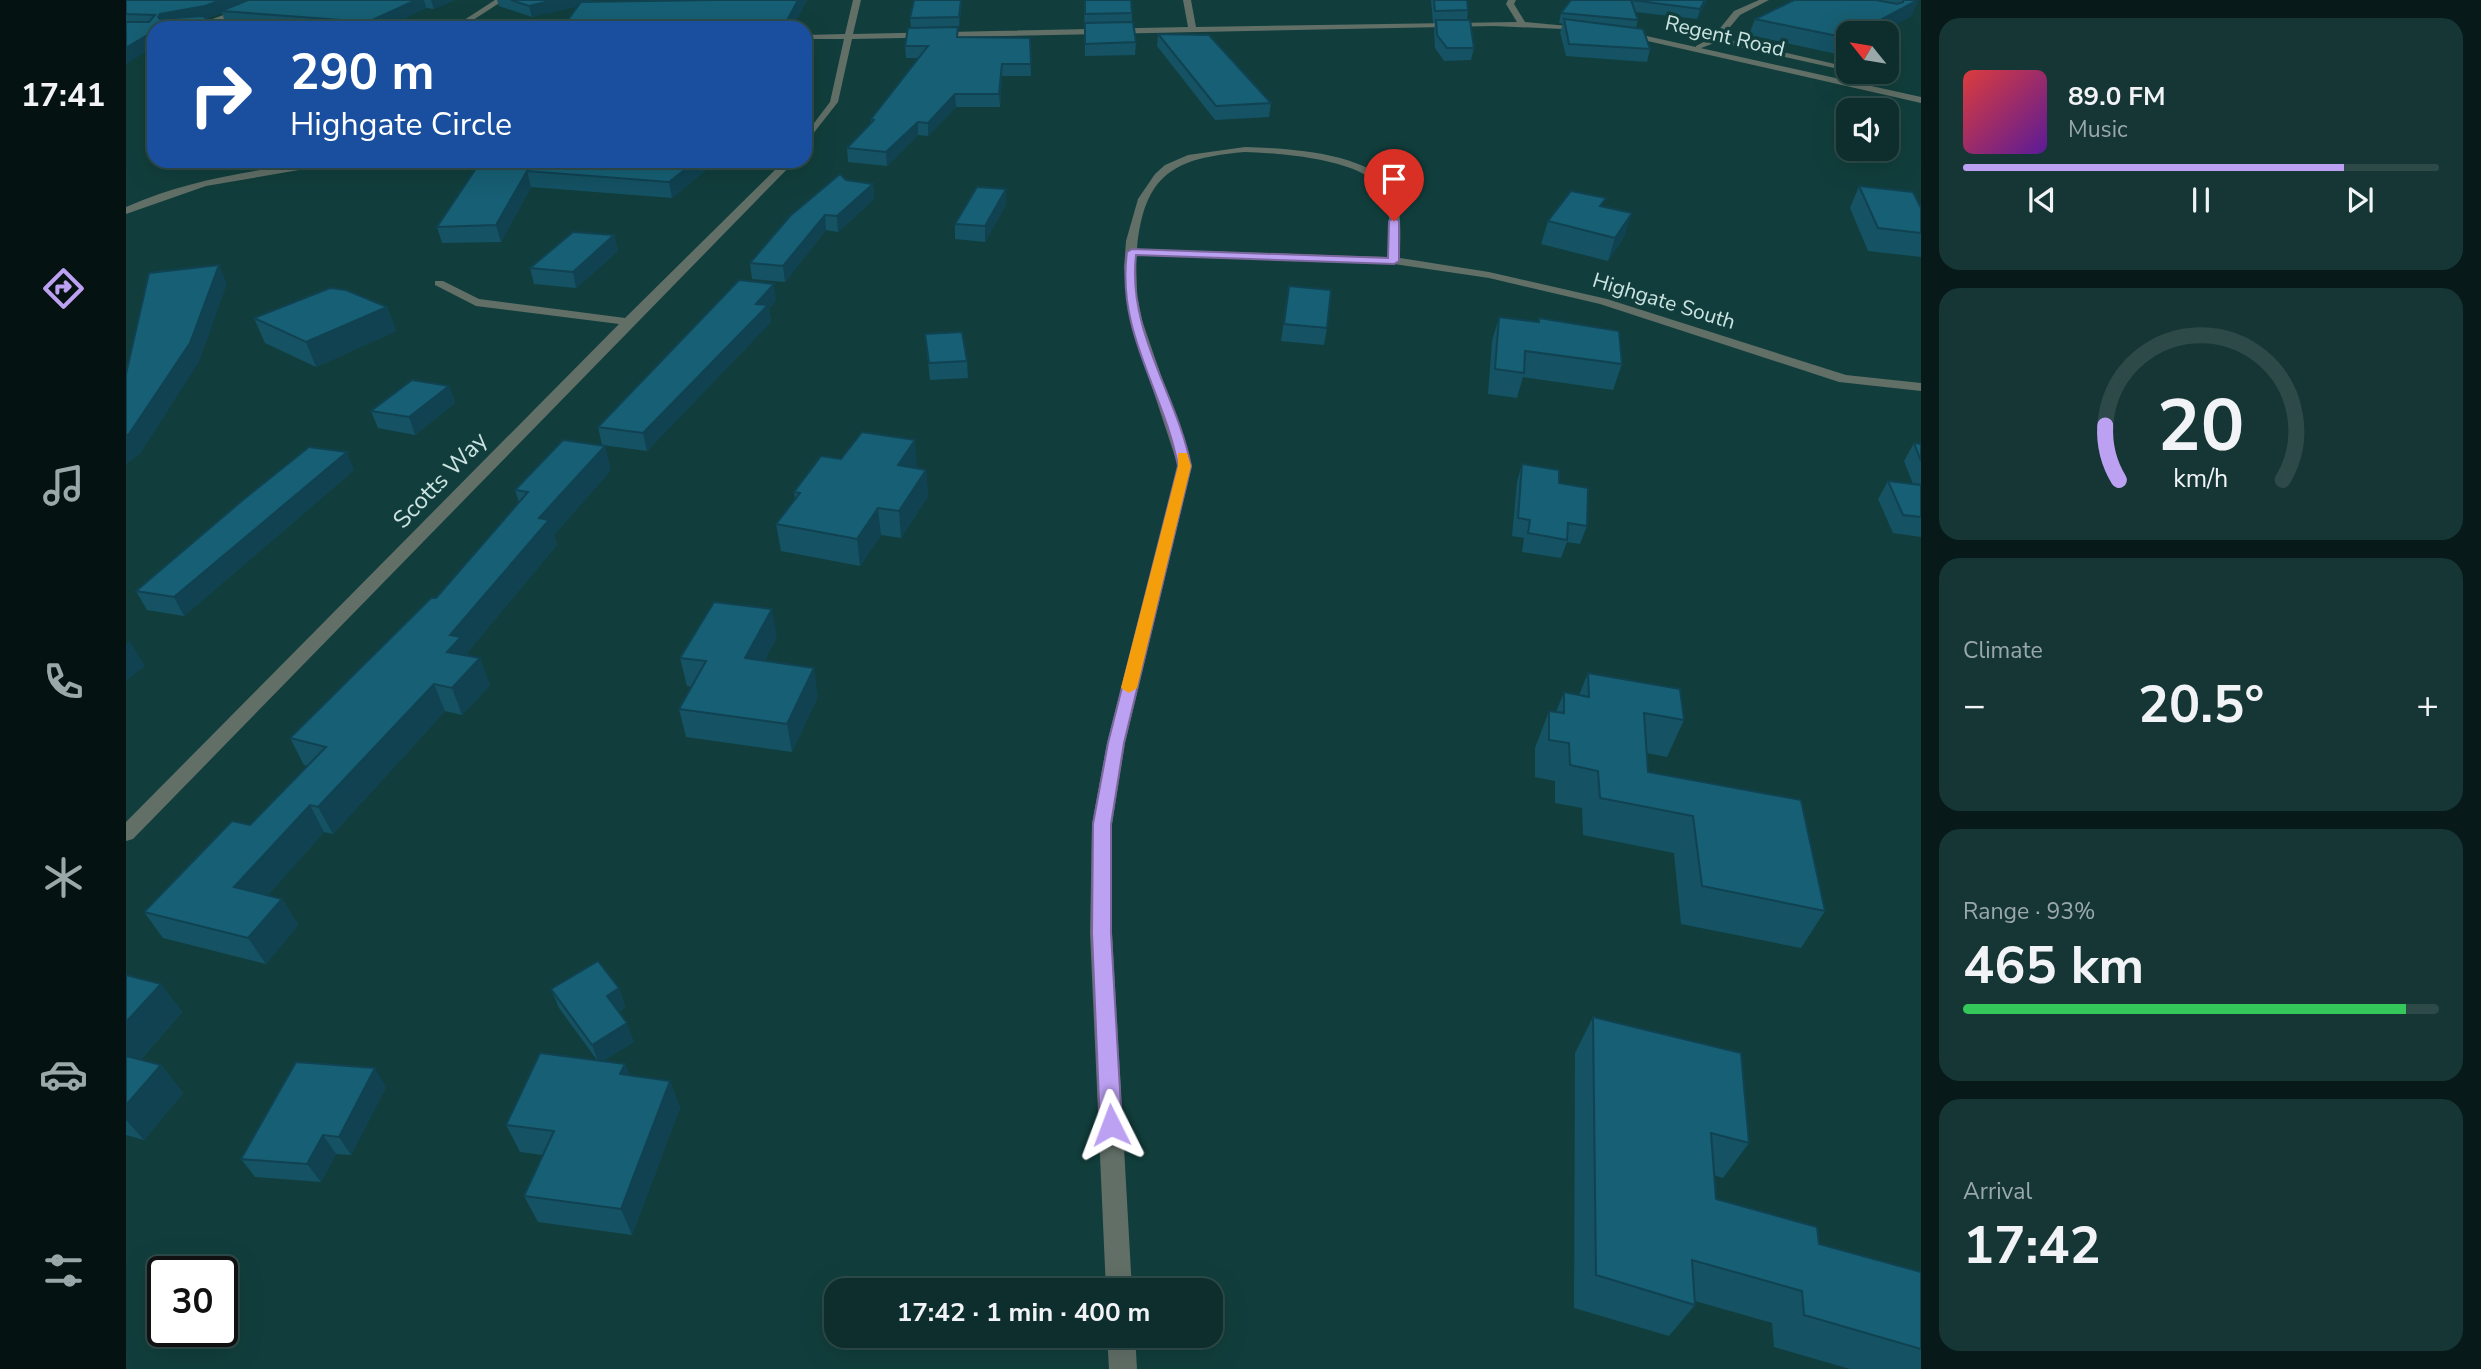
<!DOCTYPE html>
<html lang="en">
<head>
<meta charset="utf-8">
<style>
	:root { --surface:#0d2e2d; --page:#163635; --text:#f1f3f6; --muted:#9aa8aa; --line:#2d4a49; --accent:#bca0f2 }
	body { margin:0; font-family:"Nunito Sans",sans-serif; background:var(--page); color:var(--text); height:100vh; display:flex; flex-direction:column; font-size:26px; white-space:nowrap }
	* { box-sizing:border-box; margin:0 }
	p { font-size:23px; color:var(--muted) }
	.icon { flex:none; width:38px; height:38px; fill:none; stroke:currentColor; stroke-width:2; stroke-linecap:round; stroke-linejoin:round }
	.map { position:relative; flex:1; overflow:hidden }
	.side { display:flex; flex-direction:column; gap:18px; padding:18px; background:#071919; width:560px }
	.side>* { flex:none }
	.banner { position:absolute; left:21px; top:21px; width:665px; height:147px; border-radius:21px; box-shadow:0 7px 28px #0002,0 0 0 2px var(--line); background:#1a4fa0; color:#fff; overflow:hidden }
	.needle { width:46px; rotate:300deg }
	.buttons { position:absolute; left:1710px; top:21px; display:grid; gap:14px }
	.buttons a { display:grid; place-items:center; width:63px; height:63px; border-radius:14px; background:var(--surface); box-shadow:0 7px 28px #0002,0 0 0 2px var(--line); font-size:35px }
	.speed { position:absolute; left:21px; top:1256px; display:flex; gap:14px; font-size:35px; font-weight:700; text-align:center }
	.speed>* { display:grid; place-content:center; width:91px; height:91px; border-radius:50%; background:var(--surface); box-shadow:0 7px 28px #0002,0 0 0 2px var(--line); line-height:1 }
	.speed .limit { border:4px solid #111; border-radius:10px; background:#fff; color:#111 }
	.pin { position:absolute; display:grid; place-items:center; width:60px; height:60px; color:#fff; margin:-72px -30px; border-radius:50% 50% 50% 0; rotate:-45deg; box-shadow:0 0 7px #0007 }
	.pin .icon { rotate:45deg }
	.me { position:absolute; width:77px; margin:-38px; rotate:357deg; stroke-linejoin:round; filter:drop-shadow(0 0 5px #0008) }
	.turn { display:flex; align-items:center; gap:24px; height:147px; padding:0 28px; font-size:32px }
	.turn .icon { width:91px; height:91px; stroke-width:2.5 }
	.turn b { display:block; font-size:49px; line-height:60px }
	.big { font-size:52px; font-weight:700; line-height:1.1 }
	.side .tile { flex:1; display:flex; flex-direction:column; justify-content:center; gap:10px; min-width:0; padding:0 24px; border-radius:21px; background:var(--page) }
	.side .dial { align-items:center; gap:0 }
	.dial svg { height:182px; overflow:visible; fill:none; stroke:var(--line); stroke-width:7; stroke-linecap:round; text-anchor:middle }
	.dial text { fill:var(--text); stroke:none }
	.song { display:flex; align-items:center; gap:21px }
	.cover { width:84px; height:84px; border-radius:10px; background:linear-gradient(135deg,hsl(0 70% 55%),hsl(270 70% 35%)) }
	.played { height:7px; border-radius:4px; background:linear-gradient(90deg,var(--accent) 80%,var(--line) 80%) }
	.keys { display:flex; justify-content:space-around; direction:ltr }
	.heat { display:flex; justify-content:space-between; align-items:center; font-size:38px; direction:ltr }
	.charge { height:10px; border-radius:5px; background:linear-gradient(90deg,#34c759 93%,var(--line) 0) }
	.trip { position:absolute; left:698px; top:1278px; width:399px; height:70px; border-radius:21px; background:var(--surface); box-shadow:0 7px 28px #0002,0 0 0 2px var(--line); font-weight:700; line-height:70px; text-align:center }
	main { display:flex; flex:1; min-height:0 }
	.tabs { display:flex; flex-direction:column; width:126px; justify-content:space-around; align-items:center; background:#051212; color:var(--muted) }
	.tabs .icon { width:49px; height:49px }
	.tabs .selected { color:var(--accent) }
	.tabs b { font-size:32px; color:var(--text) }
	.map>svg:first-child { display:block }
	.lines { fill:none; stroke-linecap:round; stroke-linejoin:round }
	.service { fill:#616f67; fill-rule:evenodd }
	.minor { fill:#616f67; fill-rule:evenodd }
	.wall { fill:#145264 }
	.shaded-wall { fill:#104251 }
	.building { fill:#175f74; stroke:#104251; stroke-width:2 }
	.route { fill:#bca0f2; stroke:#7a689d; stroke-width:2 }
	.slow { fill:#f59e0b }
	.labels { text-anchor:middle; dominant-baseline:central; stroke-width:7; stroke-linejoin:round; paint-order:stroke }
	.far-street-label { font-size:21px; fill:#cce3e1; stroke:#113e3c }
	.street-label { font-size:24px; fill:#cce3e1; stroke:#113e3c }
</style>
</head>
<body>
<main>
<nav class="tabs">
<b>17:41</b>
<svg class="icon selected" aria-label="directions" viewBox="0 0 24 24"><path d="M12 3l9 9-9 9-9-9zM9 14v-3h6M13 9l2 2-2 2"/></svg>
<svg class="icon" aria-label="music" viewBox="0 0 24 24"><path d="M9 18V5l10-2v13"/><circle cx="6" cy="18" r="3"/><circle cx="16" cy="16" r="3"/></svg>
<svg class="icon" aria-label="phone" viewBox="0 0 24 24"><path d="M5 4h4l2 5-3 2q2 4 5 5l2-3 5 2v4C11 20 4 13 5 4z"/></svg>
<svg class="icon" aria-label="climate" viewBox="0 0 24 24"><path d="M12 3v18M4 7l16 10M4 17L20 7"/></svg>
<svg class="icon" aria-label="car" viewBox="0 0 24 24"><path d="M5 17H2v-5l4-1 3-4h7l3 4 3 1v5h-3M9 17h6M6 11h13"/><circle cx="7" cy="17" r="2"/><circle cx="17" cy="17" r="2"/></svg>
<svg class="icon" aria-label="filters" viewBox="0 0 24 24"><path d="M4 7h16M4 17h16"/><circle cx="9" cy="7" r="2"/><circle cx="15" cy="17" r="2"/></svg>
</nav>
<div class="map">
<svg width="1795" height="1369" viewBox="0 0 1795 1369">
	<rect width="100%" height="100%" fill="#113e3c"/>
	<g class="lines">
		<path class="service" d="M1633,0h10l-29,15 -19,23 127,29v4l-131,-29 -21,8v-4l17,-9 21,-26z"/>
		<g class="minor">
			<path d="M137,0h11l-60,24 -49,4 45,-8z"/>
			<path d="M369,0h9l-34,22 9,6h-9l-9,-6z"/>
			<path d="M727,0h8l-8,34 335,-7 -5,-27h8l5,27 321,-5 -11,-18 2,-4h8l-2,4 11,18 64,6 -4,2 -91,-4 -642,13 -14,63 -33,42v-9l25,-33 14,-63h-39v-4l40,-1z"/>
			<path d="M1498,31l297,66v6l-300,-68z"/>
			<path d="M1119,147c38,1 125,5 147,42 11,20 8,48 8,69l89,14 118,27 239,76 75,8v8l-82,-9 -239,-78 -111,-26 -95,-14 -258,-9 1,40 5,25 50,146 -67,277 -13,81v109l20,357h-26l-16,-357 2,-109 15,-81 71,-277 -48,-146 -6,-52 2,-27 12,-42 17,-25 10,-9 23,-10zM1119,152c32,1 123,7 138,40 9,19 6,45 5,65l-251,-8c7,-76 38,-91 108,-97z"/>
			<path d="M198,161h27l-145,25 -80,28v-7c63,-28 130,-37 198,-46z"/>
			<path d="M658,161h11l-662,678 -7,2v-19l493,-498 -143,-18 -41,-21v-4h8l36,18 146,19z"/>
			<path d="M981,1335h28l2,34h-28z"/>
		</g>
	</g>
	<g class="wall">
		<path d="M0,0h329l-21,9 -8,-1 -41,20h-89l-71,-6 -3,-9 -16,5 11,10h-63v18l-28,18z"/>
		<path d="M371,0h95l-3,2 218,-2 -15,28h-230l16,-22 -46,11 -33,-11z"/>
		<path d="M788,0h48l-3,29h-1v8l72,1 1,38h-29l-2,31h-44l-28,29 -10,-1 -31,31 -39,-4 -1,-14 24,-25v-4l47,-61h-12l-1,-12 6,-18 -1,-10z"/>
		<path d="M958,0l48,13v9l4,20 -1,13 -50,1z"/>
		<path d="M1305,0h36l1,10 -1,10 7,28 -3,12 -27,1 -9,-13 -1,-16 1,-9h-2z"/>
		<path d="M1445,0h136l-10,19 -62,-7 3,8 -2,8 14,21 -3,13 -81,-6 -6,-24 3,-8 -4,-1 2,-10z"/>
		<path d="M1668,0h124l-7,16 -70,39 -92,-20 6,-16z"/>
		<path d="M1032,34l113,69 -2,14 -54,3 -58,-74z"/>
		<path d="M355,161h236l-45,37 -141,-11 -30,55 -59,1 -5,-16z"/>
		<path d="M747,184l1,15 -36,33 -12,-2 -41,52 -33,-3 -2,-16z"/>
		<path d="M1733,186l62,22v49l-53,-6 -18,-43z"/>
		<path d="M880,204l-21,38 -30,-3v-15z"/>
		<path d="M1477,207l22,28 -17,26 -67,-17 7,-23z"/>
		<path d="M488,235l4,16 -42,37 -42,-4 -4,-16z"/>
		<path d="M1163,286l38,42 -3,17 -43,-4z"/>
		<path d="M650,300l-7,9 2,13 -124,129 -45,-6 -4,-18z"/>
		<path d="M261,307l9,24 -80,36 -51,-24 -11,-25z"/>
		<path d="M1373,317l39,5 1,-4 83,46 -9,26 -90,-13 -6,21 -29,-4 4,-53z"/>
		<path d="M799,334l42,27 1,17 -38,2z"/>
		<path d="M323,386l6,17 -40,32 -37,-7 -7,-17z"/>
		<path d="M1788,443l7,1v93l-28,-4 -15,-34 10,-18 25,3 -9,-23z"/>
		<path d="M715,459l76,8 -1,1 10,2 2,26 -27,42 -20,-3 -21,31 -79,-15 -5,-27 19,-24 -1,-8z"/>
		<path d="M1396,464l37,19 28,43 -7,18 -13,-2 -6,16 -39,-6 2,-14 -12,-2 5,-54z"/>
		<path d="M228,470l-170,146 -37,-6 -11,-19z"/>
		<path d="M485,470l-57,65 3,10 -90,108 23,32 -28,30 -17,-4 -112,123 -9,-2 -56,63 14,4 16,26 -32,39 -103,-26 -19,-26 106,-87 58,-59 -4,-1 -14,-27 146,-140 83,-96 -4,-12z"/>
		<path d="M651,637l-13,24 54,35 -26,56 -106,-15 -7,-28 13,-22 -5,-1 -7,-28z"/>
		<path d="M1462,673l96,47 -17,37 -20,-4 1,19 177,139 -24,37 -120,-24 -7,-71 -91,-18 -1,-27 -27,-5v-22l-20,-4v-29l14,-37 7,1 8,-20 15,3z"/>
		<path d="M0,975l35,9 21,28 -42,48 21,5 22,28 -39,47 -18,-5z"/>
		<path d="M493,988l6,19 -6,5 15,30 -31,19 22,3 5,12 40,5 10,27 -48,127 -94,-13 -14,-26 19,-41 -23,-3 -14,-27 91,-65 -38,-52 -8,-19z"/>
		<path d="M1467,1017l156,126 -26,35 -9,-3 2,24 103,45 102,28v97h-71l-76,-22 -2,-24 -77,-22v4l-26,31 -95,-28 1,-255z"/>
		<path d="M260,1087l-35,68 -15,-1 -15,28 -66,-5 -14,-18z"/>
	</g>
	<g class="shaded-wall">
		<path d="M95,0h35l-35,11 1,2 -13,4 -38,7 -2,-2 2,6h-12l-1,-11 2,-3z"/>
		<path d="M290,0h8l2,8 -41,20h-15l-2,-6z"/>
		<path d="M305,0h24l-21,9z"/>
		<path d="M428,0h38l-10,5 -50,12 -3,-11z"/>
		<path d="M672,0h9l-15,28h-9z"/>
		<path d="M835,0h1l-3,29v-12z"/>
		<path d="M1579,0h2l-10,19 3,-10z"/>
		<path d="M1792,0l-7,16 -31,17h-24z"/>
		<path d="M28,31v15l-28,18v-16z"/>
		<path d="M1722,38v13l-7,4 6,-17z"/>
		<path d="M876,64v12l-2,31 -1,-13z"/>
		<path d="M829,94l1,13 -28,29v-13z"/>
		<path d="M792,122v13l-31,31 -1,-14z"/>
		<path d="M570,161h21l-45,37 -3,-16z"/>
		<path d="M401,171l4,16 -30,55 -5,-17z"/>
		<path d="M747,184l1,15 -36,33 -1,-16z"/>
		<path d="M880,189v15l-21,38v-16z"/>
		<path d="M1506,213l-7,22 -17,26 7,-23z"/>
		<path d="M699,215l1,15 -41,52 -2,-16z"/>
		<path d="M488,235l4,16 -42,37 -3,-16z"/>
		<path d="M93,265l8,19 -28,78 -59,92 -14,10v-28z"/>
		<path d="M648,284l2,16 -7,9 2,13 -124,129 -4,-18z"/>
		<path d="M261,307l9,24 -80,36 -10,-25z"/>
		<path d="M323,386l6,17 -40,32 -6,-18z"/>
		<path d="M789,440l2,27 -17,25 -2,-27z"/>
		<path d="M479,446l6,24 -57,65 3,10 -90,108 4,11 -24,-12 3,-17 89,-117z"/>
		<path d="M221,452l7,18 -170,146 -10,-19z"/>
		<path d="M800,470l2,26 -27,42 -2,-27z"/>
		<path d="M752,508l3,27 -21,31 -3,-27z"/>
		<path d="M646,609l5,28 -27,49 -5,-28z"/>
		<path d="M4,641l15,25 -19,15v-37z"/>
		<path d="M354,658l10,27 -28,30 -10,-27z"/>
		<path d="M688,668l4,28 -26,56 -5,-28z"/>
		<path d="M308,684l11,27 -112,123 -15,-27z"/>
		<path d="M184,805l14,27 -73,82 -17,-27z"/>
		<path d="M156,899l16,26 -32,39 -18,-26z"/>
		<path d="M35,984l21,28 -56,63v-53z"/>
		<path d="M493,988l6,19 -11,8 -7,-19z"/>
		<path d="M501,1023l7,19 -35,22 -7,-19z"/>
		<path d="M499,1064l11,27 -16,-17z"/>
		<path d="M35,1065l22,28 -39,47 -18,-20v-15z"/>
		<path d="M249,1068l11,19 -35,68 -12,-18z"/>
		<path d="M544,1081l10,27 -48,127 -11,-26z"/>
		<path d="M197,1135l13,19 -15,28 -14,-18z"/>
	</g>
	<g class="building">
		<path d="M0,0h95l-16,6 -45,8 -2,3 2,2 43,-3 13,11 -41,1 -6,-6 -10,6h-5v3l-28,17v-26h23l6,-7 -29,-1z"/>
		<path d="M122,0h168l-48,22 -147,-11z"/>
		<path d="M385,0h43l-25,6z"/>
		<path d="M590,0h82l-15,28h-221l19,-26z"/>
		<path d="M788,0h47l-2,17 -49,1z"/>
		<path d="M959,0h46l1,13 -47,1z"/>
		<path d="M1308,0h33l1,10 -33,1z"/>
		<path d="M1445,0h134l-5,9 -69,-9 7,20 -77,-7z"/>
		<path d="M1668,0h82l21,4 6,-2v-2h15l-62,33h-8l-1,5 -92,-19z"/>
		<path d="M1438,19l79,10 7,20 -81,-5z"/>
		<path d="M1310,20h34l4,28h-27l-10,-13z"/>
		<path d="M1007,22l3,20 -51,2v-21z"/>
		<path d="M832,27l-1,10 73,1 1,26h-29l-3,30h-44l-27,29 -10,-1 -32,30 -39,-4 27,-28 -3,-1 57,-73h-23l3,-18z"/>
		<path d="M1032,34l51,1 62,68 -55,3z"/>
		<path d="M355,161h215l-27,21 -142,-11 -31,54 -59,2z"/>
		<path d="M714,174l6,6 27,4 -36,32 -12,-1 -42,51 -33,-3 40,-47z"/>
		<path d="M1733,186l54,6 8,16v25l-43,-5z"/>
		<path d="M851,187l29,2 -21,37 -30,-2z"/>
		<path d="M1445,191l35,7 -6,8 32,7 -17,25 -67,-17z"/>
		<path d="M447,232l41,3 -41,37 -43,-4z"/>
		<path d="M93,265l-29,78 -61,91 -3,2v-62l23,-101z"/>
		<path d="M613,280l35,4 -18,20 12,1 -125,128 -45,-6z"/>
		<path d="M1163,286l42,4 -4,38 -43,-4z"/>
		<path d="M204,288l16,2 41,17 -81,35 -52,-24z"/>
		<path d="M1373,317l40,5v-4l80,13 3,33 -97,-13 -1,22 -29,-4z"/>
		<path d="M836,332l5,29 -38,2 -4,-29z"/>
		<path d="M286,380l37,6 -40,31 -38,-6z"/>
		<path d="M736,432l53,8 -17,25 28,5 -27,41 -21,-3 -21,31 -81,-15 24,-31 -6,-1 27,-36 20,3z"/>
		<path d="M437,440l42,6 -66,72 10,2 -99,115 11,2 -14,15 33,6 -28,30 -18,-4 -116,123 -8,-2 -76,82 48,12 -34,39 -104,-26 88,-91 18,4 76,-78 -36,-9 141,-140h5l92,-106 -13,-2z"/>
		<path d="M1788,443l7,1v17z"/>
		<path d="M183,447l38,5 -173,145 -38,-6 108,-92z"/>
		<path d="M1396,464l37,6v13l29,5 -1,38 -19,-3 -1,17 -39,-7 2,-13 -12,-2z"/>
		<path d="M1762,481l33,4v32l-18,-2z"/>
		<path d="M588,602l58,7 -27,49 69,10 -27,56 -108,-15 27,-48 -26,-3z"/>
		<path d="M1462,673l92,16 4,31 -40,-7 4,59 153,28 24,111 -123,-25 -9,-70 -93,-18 -2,-27 -28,-6 -1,-22 -20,-3v-29l15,2v-21l25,5z"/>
		<path d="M472,961l21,27 -12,8 20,27 -35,22 -41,-56z"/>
		<path d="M0,975l35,9 -35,38z"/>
		<path d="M1467,1017l148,36 8,90 -38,-10 5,66 101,28 2,17 102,28v77l-117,-34 -2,-24 -110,-31 3,45 -99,-30z"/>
		<path d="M414,1053l85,11 -5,10 50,7 -49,128 -97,-13 30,-65 -48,-6z"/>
		<path d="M0,1056l35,9 -35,40z"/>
		<path d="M170,1062l79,6 -36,69 -16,-2 -16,29 -66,-5z"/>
	</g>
	<path class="route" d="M1268,218l5,3v40l-5,3 -258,-9c-9,77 41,139 55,211l-67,277 -13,81v109l11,192 -3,7 -8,3 -8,-3 -3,-7 -8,-192 1,-109 15,-81 70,-277c-14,-75 -62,-133 -51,-214l5,-3 256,9 1,-37z"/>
	<path class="slow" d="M1052,453h9l4,13 -54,222 -8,5 -8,-5 57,-222z"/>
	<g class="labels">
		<g class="far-street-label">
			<text transform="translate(1599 36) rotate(13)">Regent Road</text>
			<text transform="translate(1538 301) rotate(17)">Highgate South</text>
		</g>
		<g class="street-label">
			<text transform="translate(314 480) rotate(-46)">Scotts Way</text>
		</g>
	</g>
</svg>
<div class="buttons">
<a><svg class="needle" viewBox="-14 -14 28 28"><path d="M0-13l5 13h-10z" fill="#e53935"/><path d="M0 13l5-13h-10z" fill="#9aa8aa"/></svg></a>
<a><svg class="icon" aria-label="sound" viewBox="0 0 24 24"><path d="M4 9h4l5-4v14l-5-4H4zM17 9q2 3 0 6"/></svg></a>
</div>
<div class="speed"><div class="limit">30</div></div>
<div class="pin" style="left:1268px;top:221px;background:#d93025"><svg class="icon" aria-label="arrive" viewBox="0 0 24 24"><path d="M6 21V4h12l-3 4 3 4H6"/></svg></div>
<svg class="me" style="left:985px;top:1125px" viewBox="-20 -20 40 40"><path d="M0-17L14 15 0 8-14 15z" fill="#bca0f2" stroke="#fff" stroke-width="4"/></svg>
<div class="trip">17:42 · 1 min · 400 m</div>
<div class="banner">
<div class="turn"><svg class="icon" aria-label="right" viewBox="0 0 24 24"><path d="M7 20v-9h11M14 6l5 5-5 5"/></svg><div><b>290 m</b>Highgate Circle</div></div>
</div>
</div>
<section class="side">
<div class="tile">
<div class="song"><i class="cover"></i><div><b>89.0 FM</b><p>Music</p></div></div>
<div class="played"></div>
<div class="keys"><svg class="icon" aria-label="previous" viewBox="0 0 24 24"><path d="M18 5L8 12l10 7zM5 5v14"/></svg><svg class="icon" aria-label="pause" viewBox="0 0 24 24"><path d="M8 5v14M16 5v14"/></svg><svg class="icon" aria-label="next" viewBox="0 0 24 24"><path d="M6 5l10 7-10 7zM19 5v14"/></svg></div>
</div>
<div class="tile dial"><svg viewBox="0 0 100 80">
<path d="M14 69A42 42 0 1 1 86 69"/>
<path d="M14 69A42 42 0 0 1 8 45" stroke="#bca0f2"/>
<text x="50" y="56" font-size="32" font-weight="700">20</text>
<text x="50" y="72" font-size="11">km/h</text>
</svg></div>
<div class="tile"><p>Climate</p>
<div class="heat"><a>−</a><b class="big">20.5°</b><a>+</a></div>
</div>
<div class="tile"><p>Range · 93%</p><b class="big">465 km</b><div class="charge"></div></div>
<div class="tile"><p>Arrival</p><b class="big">17:42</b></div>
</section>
</main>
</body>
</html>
